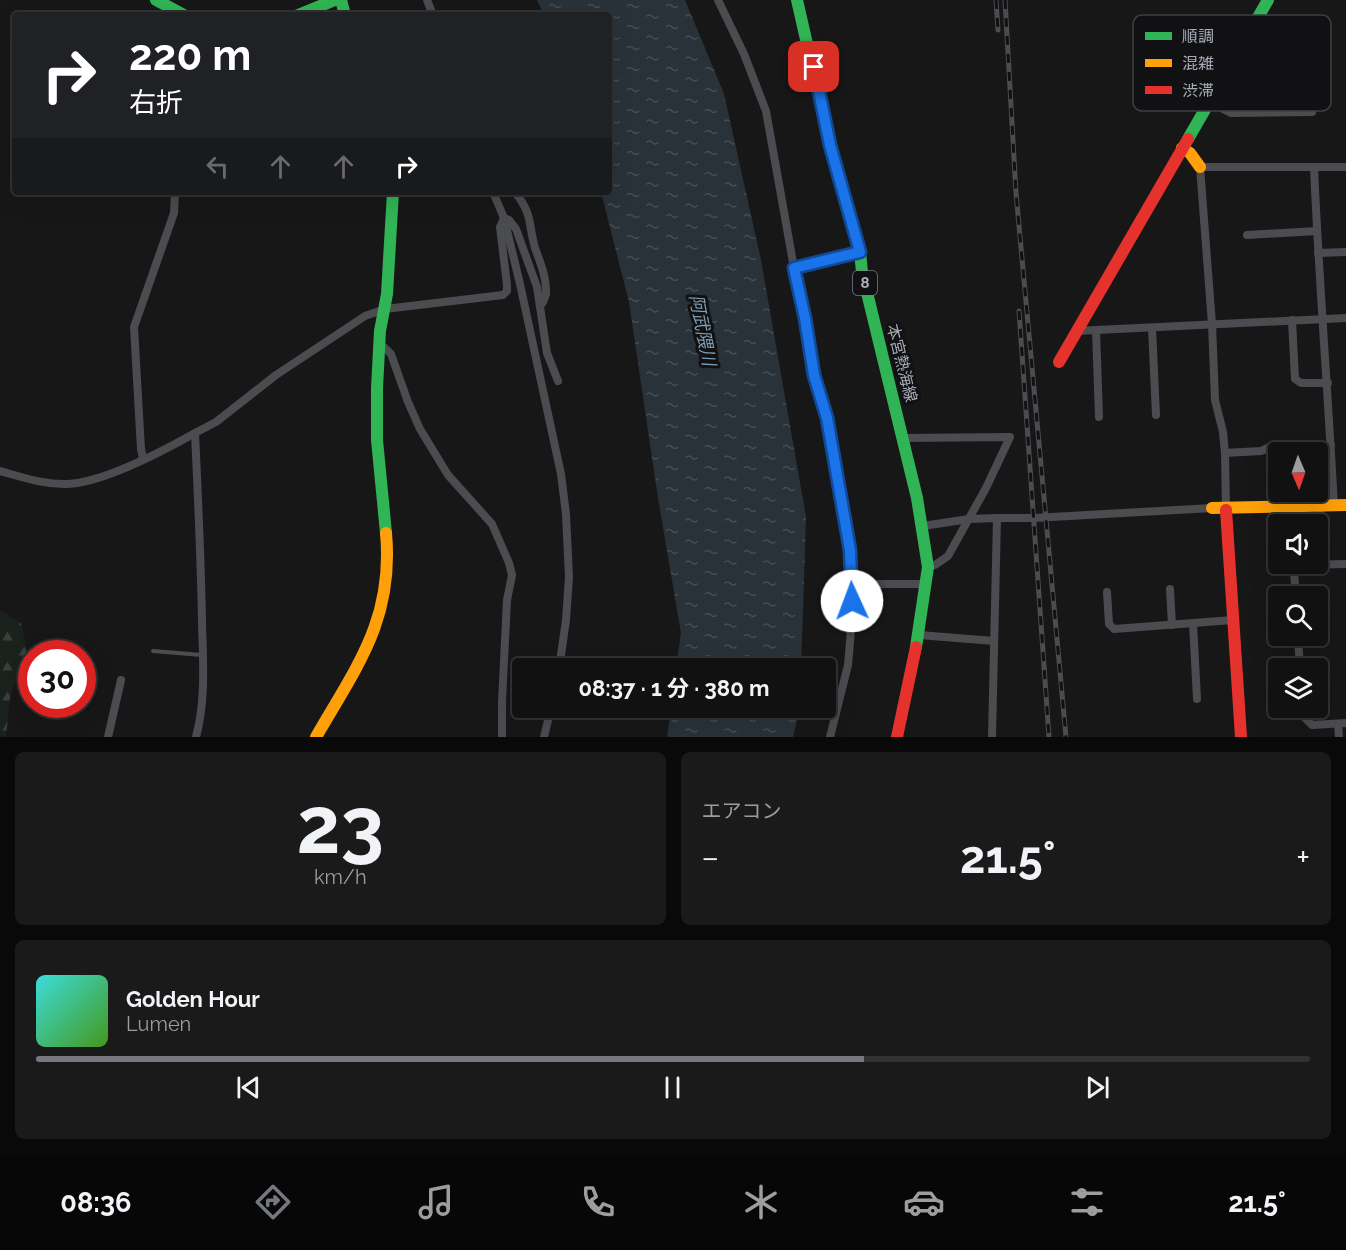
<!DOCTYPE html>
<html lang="ja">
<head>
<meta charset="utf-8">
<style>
	:root { --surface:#111; --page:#1a1a1a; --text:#f1f3f6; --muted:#9c9d9f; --line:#303131; --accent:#757880 }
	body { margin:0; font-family:Raleway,"Noto Sans JP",sans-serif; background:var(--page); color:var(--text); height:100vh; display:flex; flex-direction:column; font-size:22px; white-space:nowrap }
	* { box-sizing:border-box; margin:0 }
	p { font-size:20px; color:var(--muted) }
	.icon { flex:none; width:33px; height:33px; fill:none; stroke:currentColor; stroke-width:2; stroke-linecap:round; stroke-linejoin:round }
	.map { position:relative; height:737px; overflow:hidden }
	.side { display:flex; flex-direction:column; gap:15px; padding:15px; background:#090909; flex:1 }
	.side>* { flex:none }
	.guide { position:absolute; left:12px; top:12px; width:600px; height:183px; border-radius:6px; box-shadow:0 6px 24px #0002,0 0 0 2px var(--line); background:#202124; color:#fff; overflow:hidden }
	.needle { width:39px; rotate:178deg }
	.buttons { position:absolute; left:1268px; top:442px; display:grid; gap:12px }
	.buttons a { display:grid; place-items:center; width:60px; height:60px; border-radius:6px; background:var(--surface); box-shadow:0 6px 24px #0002,0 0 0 2px var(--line); font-size:30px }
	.speed { position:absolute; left:18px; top:640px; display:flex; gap:12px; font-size:30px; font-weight:700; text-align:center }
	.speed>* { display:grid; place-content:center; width:78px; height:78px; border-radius:50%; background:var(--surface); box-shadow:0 6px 24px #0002,0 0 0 2px var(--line); line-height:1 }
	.speed .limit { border:9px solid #d22; background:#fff; color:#111 }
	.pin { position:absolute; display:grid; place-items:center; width:51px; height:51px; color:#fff; margin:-26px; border-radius:12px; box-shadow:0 3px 9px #0006 }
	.me { position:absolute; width:66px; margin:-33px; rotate:358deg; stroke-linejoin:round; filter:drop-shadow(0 0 4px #0008) }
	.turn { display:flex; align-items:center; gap:21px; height:126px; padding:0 18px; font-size:27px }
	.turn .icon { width:78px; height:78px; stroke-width:2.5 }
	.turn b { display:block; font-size:42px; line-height:51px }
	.lanes { display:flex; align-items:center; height:57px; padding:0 18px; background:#0003; justify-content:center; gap:30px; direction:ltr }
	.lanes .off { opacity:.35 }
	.big { font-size:45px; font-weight:700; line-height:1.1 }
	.side .widget { flex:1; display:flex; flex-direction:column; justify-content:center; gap:9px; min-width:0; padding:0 21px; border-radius:9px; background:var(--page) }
	.side .dial { align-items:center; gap:0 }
	.dial b { font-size:78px; line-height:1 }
	.song { display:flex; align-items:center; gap:18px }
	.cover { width:72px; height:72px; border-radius:9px; background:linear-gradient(135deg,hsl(180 70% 55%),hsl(100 70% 35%)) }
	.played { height:6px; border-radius:3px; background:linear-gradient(90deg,var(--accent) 65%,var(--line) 65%) }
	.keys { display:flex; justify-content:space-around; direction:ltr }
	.heat { display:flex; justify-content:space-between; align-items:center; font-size:33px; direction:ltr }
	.side .tiles { flex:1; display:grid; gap:15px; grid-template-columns:1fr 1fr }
	.widget:last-child { grid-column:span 2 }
	.trip { position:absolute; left:512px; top:658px; width:324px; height:60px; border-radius:6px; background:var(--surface); box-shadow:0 6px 24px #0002,0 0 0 2px var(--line); font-weight:700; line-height:60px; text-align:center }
	.menu { display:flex; height:96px; justify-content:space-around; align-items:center; background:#070707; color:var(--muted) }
	.menu .icon { width:42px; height:42px }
	.menu .on { color:var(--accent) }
	.menu b { font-size:27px; color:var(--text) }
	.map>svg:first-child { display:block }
	.forest { fill:url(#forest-firs) }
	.water { fill:url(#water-ripples) }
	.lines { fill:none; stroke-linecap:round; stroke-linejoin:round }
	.lane { stroke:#4b4c50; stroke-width:4 }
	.street { stroke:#4b4c50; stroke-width:8 }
	.fast { stroke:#30b455; stroke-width:12 }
	.slow { stroke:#ff9f0a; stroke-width:12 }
	.jam { stroke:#e5322d; stroke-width:12 }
	.rail-casing { stroke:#4b4c4f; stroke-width:5 }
	.rail { stroke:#111113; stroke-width:3; stroke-dasharray:9; stroke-linecap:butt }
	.route-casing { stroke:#114b97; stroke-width:15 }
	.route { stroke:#1a73e8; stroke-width:10 }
	.labels { text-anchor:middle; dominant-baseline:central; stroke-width:6; stroke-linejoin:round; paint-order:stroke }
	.shield { fill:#111113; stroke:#7b7e86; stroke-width:1.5 }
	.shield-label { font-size:15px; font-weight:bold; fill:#a8adb8 }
	.street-label { font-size:16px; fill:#a8adb8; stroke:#111113 }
	.water-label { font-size:18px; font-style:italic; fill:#7f9bb3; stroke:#111113 }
	.key { fill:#111113; stroke:#3e4045; stroke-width:1.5 }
	.key-label { font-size:16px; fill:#a8adb8 }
</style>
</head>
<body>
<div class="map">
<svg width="1346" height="737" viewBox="0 0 1346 737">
	<defs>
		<pattern id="forest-firs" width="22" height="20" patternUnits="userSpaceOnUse" patternTransform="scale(1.5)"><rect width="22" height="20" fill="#1b211c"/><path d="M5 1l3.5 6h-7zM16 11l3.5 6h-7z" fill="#393f3b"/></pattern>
		<pattern id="water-ripples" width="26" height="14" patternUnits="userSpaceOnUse" patternTransform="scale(1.5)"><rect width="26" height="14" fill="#2a3239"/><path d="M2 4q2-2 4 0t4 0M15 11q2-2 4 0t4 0" fill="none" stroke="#464d54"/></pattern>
	</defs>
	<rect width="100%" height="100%" fill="#171717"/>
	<path class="forest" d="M0,610l21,13 6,27 -17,48 -4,39h-6z"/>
	<g class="water">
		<path d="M537,0h148l39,94 37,166 45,257 -5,152h-125l5,-36 -23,-135 -29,-196 -28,-110h8v-177h-65z"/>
		<path d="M671,708h129l-7,29h-126z"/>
	</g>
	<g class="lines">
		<path class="lane" d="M153,651l49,4"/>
		<g class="street">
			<path d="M427,0l6,15"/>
			<path d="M718,0l26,54 22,57 28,157 11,50 9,57 13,43 23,133 2,67 -4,47 -18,72"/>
			<path d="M1209,102l22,11 81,-1"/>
			<path d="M1314,168c5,113 14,225 20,338"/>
			<path d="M493,192l11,26 16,66 41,190 5,40 3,63 -3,43 -7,49"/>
			<path d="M515,192c18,23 13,31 20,56 5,14 12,30 11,46 -1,4 -3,9 -6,12"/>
			<path d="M1247,235l70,-4"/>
			<path d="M1318,253l28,-1"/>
			<path d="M794,268l66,-16"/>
			<path d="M1292,320l3,59 6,4h27"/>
			<path d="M1152,328l4,87"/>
			<path d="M1096,330l3,87"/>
			<path d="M1076,331l270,-13"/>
			<path d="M379,347h5l7,7 17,48 12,27 28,46 44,49 17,39 3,12 -5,25 -5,102v35"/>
			<path d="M904,438l106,-1 -24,51 -38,68 -13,9 -7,2"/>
			<path d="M1225,453l36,-2 11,-5 19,-1 6,3 34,-3"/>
			<path d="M143,459l-2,-10 -7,-122 40,-114 1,-21"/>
			<path d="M0,471c22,6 44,14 68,13 36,-2 95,-33 127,-51"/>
			<path d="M1320,507l3,57"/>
			<path d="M1226,510l-1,-57 -2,-21 -8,-32 -3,-76 -12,-157h146"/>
			<path d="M923,526l46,-7 28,-1"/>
			<path d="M851,584h73"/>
			<path d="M1170,589l2,36"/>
			<path d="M1107,592l2,32 5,5 119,-9"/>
			<path d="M1296,597l-2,-24 10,-8 42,-1"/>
			<path d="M1193,623l4,76"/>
			<path d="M919,635l75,6"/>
			<path d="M1298,636l2,33"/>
			<path d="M1302,708l1,8 9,9 34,-2"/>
			<path d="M1338,724l1,13"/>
			<path d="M108,737l13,-57"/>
			<path d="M196,737c10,-37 7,-77 6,-115 -1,-63 -4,-126 -7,-189l21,-11 60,-47 89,-59 20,-7 118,-14 4,-4v-6l-7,-58 4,-9 5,2 7,9 21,58 10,66 11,28"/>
			<path d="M544,737l7,-29"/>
			<path d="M992,737l5,-219h37l178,-10"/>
		</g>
		<g class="fast">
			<path d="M156,0l28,15"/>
			<path d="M341,0l4,15"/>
			<path d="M797,0l33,145 30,107 2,20 55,226 11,69 -12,80"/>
			<path d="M298,15l37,-15"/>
			<path d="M1188,139l80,-139"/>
			<path d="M386,533l-9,-93v-52l3,-57 7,-37 6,-102"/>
		</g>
		<g class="slow">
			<path d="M1182,148l8,5 10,14"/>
			<path d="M1212,508l134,-3"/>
			<path d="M316,737c41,-71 78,-118 70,-204"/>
		</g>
		<g class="jam">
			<path d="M1059,362l129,-223"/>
			<path d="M1226,510l15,227"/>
			<path d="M897,737l19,-90"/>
		</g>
		<g class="rail-casing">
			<g id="rail">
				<path d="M996,0l2,30"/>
				<path d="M1005,0l11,193 50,544"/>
				<path d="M1019,311l30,426"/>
			</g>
		</g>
		<use href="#rail" class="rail"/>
	</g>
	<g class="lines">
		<g class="route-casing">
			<path id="route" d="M814,67l16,78 30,107 -66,16 11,50 9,57 13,43 23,132 2,51"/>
		</g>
		<use href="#route" class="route"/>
	</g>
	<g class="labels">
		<rect class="shield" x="853" y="271" width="24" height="24" rx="4.5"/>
		<g class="shield-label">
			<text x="865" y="283">8</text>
		</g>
		<g class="street-label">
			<text transform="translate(902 363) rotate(76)">本宮熱海線</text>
		</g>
		<g class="water-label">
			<text transform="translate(703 330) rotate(79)">阿武隈川</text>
		</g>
	</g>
	<rect x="1133" y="15" width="198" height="96" rx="9" class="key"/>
	<rect x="1145" y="32" width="27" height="8" fill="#30b455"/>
	<rect x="1145" y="59" width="27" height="8" fill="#ff9f0a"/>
	<rect x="1145" y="86" width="27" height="8" fill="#e5322d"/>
	<g class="key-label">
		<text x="1182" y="42">順調</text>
		<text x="1182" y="69">混雑</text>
		<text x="1182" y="96">渋滞</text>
	</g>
</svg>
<div class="buttons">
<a><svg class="needle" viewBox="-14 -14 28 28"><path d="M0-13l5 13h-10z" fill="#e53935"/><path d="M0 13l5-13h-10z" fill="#9c9d9f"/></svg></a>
<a><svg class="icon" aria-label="sound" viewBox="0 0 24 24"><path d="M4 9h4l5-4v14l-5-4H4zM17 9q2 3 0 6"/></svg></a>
<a><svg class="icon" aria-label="search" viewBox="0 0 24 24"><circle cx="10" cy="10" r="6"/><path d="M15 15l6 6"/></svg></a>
<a><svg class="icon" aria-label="layers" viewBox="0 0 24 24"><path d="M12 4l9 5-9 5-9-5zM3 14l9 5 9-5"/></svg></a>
</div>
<div class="speed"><div class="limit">30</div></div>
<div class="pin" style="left:814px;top:67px;background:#d93025"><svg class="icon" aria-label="arrive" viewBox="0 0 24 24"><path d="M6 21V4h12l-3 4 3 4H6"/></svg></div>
<svg class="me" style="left:852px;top:601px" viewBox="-20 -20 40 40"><circle r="19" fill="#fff"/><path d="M0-13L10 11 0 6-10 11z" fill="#1a73e8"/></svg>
<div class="trip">08:37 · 1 分 · 380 m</div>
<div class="guide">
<div class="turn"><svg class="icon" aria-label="right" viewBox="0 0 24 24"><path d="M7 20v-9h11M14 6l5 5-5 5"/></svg><div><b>220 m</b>右折</div></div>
<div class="lanes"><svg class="icon off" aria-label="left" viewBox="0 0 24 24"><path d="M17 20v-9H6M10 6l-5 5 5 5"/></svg><svg class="icon off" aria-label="ahead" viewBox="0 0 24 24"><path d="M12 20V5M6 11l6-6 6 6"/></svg><svg class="icon off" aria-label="ahead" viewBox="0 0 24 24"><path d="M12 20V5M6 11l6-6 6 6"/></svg><svg class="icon" aria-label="right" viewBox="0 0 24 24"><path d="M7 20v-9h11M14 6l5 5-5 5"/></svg></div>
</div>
</div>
<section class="side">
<div class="tiles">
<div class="widget dial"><b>23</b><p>km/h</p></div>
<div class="widget"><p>エアコン</p>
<div class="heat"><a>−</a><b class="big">21.5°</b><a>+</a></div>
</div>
<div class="widget">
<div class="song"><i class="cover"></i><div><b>Golden Hour</b><p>Lumen</p></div></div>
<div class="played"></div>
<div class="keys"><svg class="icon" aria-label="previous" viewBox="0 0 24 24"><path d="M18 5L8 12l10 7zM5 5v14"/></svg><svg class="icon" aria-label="pause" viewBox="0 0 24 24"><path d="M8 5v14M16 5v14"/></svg><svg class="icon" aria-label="next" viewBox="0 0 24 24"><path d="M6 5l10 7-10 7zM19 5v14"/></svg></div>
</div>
</div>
</section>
<nav class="menu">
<b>08:36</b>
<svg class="icon on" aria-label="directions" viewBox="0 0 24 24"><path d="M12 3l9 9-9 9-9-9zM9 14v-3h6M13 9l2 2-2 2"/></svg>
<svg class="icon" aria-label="music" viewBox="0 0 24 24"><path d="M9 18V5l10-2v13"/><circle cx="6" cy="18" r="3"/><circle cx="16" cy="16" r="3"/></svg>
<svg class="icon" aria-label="phone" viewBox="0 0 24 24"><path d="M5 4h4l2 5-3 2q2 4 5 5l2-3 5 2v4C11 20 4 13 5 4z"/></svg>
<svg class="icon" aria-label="climate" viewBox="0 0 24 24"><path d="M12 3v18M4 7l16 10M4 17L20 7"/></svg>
<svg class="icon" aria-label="car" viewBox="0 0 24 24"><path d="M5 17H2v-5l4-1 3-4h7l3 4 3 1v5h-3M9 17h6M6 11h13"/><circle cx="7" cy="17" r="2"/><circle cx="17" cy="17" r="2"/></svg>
<svg class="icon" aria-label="filters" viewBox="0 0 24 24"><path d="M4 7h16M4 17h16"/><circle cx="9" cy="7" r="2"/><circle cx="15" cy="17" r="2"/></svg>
<b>21.5°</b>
</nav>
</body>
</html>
